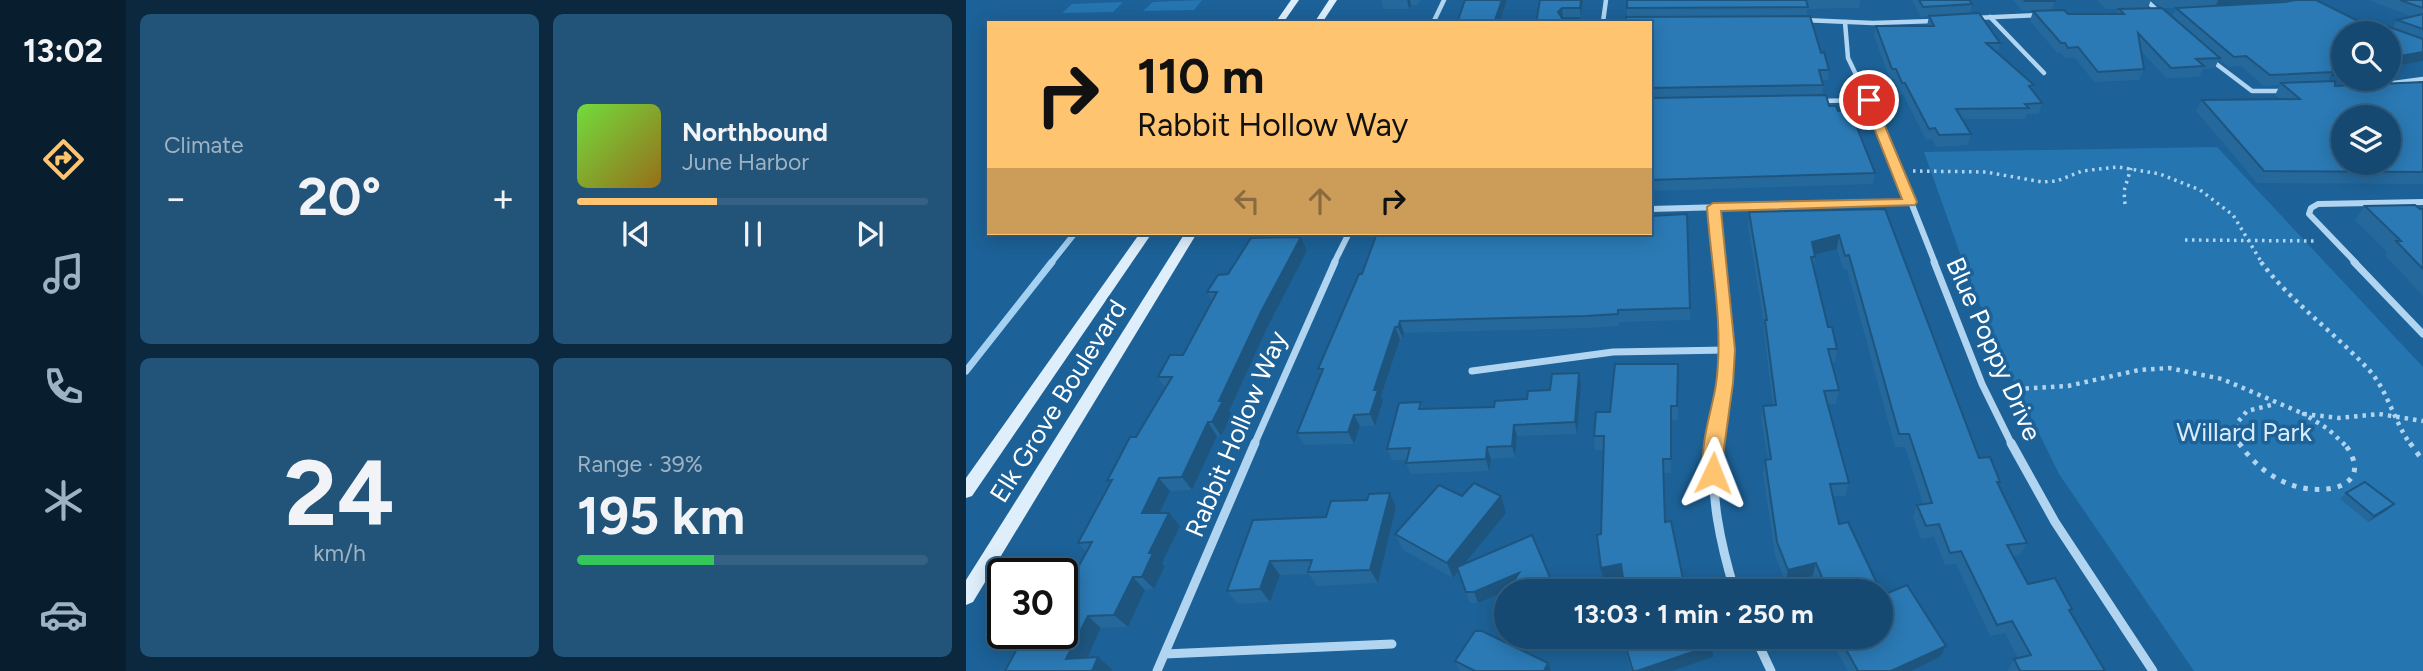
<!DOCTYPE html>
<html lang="en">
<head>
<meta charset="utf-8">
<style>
	:root { --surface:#154971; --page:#225379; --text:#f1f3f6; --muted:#9db2c3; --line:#346184; --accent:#ffc470 }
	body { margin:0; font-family:Figtree,sans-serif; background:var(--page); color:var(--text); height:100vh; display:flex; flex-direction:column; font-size:26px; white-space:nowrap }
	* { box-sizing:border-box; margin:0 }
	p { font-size:23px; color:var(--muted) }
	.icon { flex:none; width:38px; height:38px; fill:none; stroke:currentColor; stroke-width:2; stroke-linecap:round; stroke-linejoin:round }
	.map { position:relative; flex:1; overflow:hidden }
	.side { display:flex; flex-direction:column; gap:14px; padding:14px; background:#0c283e; width:840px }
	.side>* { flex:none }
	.guide { position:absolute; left:21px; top:21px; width:665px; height:214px; border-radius:0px; box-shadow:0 4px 18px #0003,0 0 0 2px var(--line); background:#ffc470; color:#111; overflow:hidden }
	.tools { position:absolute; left:1365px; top:21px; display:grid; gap:14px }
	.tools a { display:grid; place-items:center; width:70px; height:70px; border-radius:50%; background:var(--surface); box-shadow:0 4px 18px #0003,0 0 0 2px var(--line); font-size:35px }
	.speed { position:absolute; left:21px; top:558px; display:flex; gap:14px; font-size:35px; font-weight:700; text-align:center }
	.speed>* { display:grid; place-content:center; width:91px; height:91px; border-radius:50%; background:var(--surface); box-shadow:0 4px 18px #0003,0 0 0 2px var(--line); line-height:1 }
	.speed .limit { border:4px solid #111; border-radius:10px; background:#fff; color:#111 }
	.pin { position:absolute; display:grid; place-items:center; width:60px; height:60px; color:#fff; margin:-30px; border:4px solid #fff; border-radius:50%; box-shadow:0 2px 7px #0007 }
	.me { position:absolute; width:77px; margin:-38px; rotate:2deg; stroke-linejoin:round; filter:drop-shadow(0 0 5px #0008) }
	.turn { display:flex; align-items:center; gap:24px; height:147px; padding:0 35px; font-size:32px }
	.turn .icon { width:91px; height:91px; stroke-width:2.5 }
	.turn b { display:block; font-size:49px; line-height:60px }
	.lanes { display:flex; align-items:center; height:66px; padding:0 35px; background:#0003; justify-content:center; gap:35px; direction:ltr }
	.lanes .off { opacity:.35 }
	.big { font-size:52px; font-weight:700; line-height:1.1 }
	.side .widget { flex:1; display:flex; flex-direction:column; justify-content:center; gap:10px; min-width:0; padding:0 24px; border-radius:10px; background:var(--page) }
	.side .dial { align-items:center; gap:0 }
	.dial b { font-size:91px; line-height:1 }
	.song { display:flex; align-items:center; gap:21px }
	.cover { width:84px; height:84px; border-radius:10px; background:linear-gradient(135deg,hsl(100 70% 55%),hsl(40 70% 35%)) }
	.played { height:7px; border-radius:4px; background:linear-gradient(90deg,var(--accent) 40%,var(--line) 40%) }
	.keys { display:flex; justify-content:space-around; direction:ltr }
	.heat { display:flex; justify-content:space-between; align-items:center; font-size:38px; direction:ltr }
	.charge { height:10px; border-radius:5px; background:linear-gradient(90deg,#34c759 39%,var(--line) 0) }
	.side .tiles { flex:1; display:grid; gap:14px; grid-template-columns:repeat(2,1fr) }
	.trip { position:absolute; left:528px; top:579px; width:399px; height:70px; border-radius:35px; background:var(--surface); box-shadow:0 4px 18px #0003,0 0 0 2px var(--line); font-weight:700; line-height:70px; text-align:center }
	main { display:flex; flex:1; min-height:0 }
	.menu { display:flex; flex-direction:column; width:126px; justify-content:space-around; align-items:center; background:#081d2d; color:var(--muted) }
	.menu .icon { width:49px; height:49px }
	.menu .on { color:var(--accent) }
	.menu b { font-size:32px; color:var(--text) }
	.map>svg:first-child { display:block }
	.green { fill:#2575b0 }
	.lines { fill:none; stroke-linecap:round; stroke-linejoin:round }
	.stream-far1 { stroke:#a4d1f2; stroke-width:6 }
	.stream { stroke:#a4d1f2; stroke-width:7 }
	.path-far2 { stroke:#b1d5f0; stroke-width:3.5; stroke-dasharray:2.5 4.5; stroke-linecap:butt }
	.path-far1 { stroke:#b1d5f0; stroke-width:4.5; stroke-dasharray:3.5 5; stroke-linecap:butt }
	.path { stroke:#b1d5f0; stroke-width:5; stroke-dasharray:4.5 7; stroke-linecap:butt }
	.minor-far3 { stroke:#b1d5f0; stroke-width:4.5 }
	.minor-far2 { stroke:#b1d5f0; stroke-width:6 }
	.minor-far1 { stroke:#b1d5f0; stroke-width:7 }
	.minor { stroke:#b1d5f0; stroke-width:9 }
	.secondary { fill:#deeefb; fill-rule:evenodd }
	.wall { fill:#25699c; fill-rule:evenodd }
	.shaded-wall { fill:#1e557f }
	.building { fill:#2b7ab5; stroke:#1e557f; stroke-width:2; fill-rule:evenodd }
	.route { fill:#ffc470; stroke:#a67f49; stroke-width:2 }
	.labels { text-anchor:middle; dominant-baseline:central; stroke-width:7; stroke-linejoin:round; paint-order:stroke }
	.street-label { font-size:26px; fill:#fff; stroke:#1c6197 }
	.park-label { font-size:26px; fill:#d8ecfb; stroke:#1c6197 }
</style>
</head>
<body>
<main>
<nav class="menu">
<b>13:02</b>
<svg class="icon on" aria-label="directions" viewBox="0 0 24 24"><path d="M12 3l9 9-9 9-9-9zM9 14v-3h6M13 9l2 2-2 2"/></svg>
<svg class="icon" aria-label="music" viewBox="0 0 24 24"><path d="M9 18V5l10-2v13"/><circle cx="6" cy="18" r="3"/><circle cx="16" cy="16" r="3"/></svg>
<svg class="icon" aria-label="phone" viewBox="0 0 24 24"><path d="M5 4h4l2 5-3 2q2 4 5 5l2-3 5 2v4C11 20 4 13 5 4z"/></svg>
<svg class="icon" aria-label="climate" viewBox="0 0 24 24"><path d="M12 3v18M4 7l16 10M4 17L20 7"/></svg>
<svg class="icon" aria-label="car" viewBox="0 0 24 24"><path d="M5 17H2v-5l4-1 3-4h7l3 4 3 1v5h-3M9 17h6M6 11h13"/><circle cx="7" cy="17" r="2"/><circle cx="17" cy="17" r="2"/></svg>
</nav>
<section class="side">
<div class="tiles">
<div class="widget"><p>Climate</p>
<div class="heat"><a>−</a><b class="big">20°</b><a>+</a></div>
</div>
<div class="widget">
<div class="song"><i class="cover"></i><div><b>Northbound</b><p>June Harbor</p></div></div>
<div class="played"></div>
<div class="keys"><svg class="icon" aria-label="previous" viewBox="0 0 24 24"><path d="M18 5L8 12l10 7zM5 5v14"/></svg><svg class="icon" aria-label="pause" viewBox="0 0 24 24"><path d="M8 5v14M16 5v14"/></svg><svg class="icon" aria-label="next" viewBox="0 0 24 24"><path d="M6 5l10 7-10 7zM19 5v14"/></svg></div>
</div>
<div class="widget dial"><b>24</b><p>km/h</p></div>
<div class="widget"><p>Range · 39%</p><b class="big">195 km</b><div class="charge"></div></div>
</div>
</section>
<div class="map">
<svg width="1457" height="671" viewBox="0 0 1457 671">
	<rect width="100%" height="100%" fill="#1c6197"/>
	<g class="green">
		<path d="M236,0l-8,10 -51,1 10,-9z"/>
		<path d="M157,2l-10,10 -51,1 10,-9z"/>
		<path d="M1251,147l206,220v304h-229l-135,-197 -56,-114 -36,-87 -43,-121z"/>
	</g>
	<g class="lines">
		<path class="stream-far1" d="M85,263l24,-30"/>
		<path class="stream" d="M0,371l86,-109"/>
		<g class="path-far2">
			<path d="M947,171l73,1 56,10 15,-1 25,-10 36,-4 42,7 40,16 33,25 29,48"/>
			<path d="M1159,204l-1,-13 7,-23"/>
			<path d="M1219,240l132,1"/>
		</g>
		<g class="path-far1">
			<path d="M1295,262c31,41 73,70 108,108 19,21 25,52 42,75"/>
			<path d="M1034,390l68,-4 71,-16 30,-2 53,11 82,35"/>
			<path d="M1274,445l-4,-21 11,-13 28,-7"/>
			<path d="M1379,445l-17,-16 -24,-15 35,4 40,-4 44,7"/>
		</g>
		<g class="path">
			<path d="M1273,443c13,19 29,33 50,41 33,13 89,4 55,-41"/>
			<path d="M1444,443l13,18"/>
		</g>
		<g class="minor-far3">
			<path d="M1180,0l15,14"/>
			<path d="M1024,17l54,56"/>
			<path d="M1008,18l65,-3"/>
			<path d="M837,20l70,3 61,-2"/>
			<path d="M637,22l3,-22"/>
			<path d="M879,22l3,36 29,60"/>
			<path d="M467,23l11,-23"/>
			<path d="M598,23l69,-1"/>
			<path d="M1245,60l41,31h34"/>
			<path d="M1420,84l37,-5"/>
			<path d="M853,101l50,-1"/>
		</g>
		<g class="minor-far2">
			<path d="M911,116l58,147"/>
			<path d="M747,207l7,56"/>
			<path d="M684,209l260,-7"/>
			<path d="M368,263l15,-30"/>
			<path d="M1390,263l-47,-49 2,-6 7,-4 105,-2"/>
		</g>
		<g class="minor-far1">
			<path d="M968,262l48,122 30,61"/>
			<path d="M1388,262l69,72"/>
			<path d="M506,371l141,-19 114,-2"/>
			<path d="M288,445l81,-183"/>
			<path d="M748,445l13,-95 -7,-88"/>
		</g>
		<g class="minor">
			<path d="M748,443c-4,52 6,100 21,149"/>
			<path d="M1045,443l44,79 98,149"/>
			<path d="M789,637l16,34"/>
			<path d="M199,654l227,-10"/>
			<path d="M191,671l98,-228"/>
		</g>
		<g class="secondary">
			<path d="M325,0h8l-16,23h-8z"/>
			<path d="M363,0h8l-15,23h-8z"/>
			<path d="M174,233h12l-180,263 -6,2v-20z"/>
			<path d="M219,233h12l-224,369 -7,3v-25z"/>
		</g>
	</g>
	<g class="wall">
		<path d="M415,0h39l-2,5h-7l-2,4h-26z"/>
		<path d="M574,0h43l-2,18 -45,5z"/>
		<path d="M661,0h233l-1,8 -52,1v7l14,37 8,17 -1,10h-6l1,5 -1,10 7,11 9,5 37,62 -2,11 -223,7v-168l-23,-6z"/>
		<path d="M946,0h59v2l1,2 -2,10 30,29 -3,10 37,32 -2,5 10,13 -3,11h-12l-2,5h-63l9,15 -3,11 -32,2 -4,-8 -6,1 -23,-46h-3l-6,-15h-4l-16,-43 2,-10h51l2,-10 -8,1z"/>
		<path d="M1047,0h42l-3,10 16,4h49l2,-5h-13l-9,-9h193l-41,4 121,23 22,1 5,-8 16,-3 -45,-17h55v61l-34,6v-34l-46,41 -13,3 -2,4 7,5 88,-4v102l-166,-1 -61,-72 6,-11 78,-1 -5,-4 5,-10 -16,1 -23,-20 -12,1 -10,-8 -4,9 -12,1 -4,8 -33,1 -26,-28 4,19 -5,11 -45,2 -19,-24h-10l-4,-5h-4l-27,-32 3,-10h-11zM1185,0l11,8h-14zM1196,8h14l-4,9z"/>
		<path d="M1399,206l58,3v87l-38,-41 2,-3 -32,-32z"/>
		<path d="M919,209l94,249 21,24 -1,3 28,58 -7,12 -7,1 15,28 43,28 34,59h-98l7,-12 4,-1 -13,-25 -15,3 -34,-72 -11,1 -11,-28 -13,2 -8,-21 4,-13 6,-1 -18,-57h-10l-48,-178h-4l-6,-20 -22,6 -1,14 14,58 9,22 -2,13 -4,1 8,27 -3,14h-8l21,79 -4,13h-12l6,28 42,68h-61l-7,-17 -27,8 -11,-28 -12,-82 2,-13 3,-1 -7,-40 2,-13 10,-1 -9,-72v-8l-16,-99 1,-14z"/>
		<path d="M341,251l-39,75 -39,85 3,4 -11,21h-4l-25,54 -22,1 -10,22h9l11,13 -18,37 3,3 -11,23 -9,1 -17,37 -27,1 -14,30 11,-1 14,12 -1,2h-106l66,-91 16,-28 -9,-9 32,-59 -3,-3 29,-44 29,-49 -7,-11 25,-22 29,-54 -5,-9 21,-18z"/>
		<path d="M393,274l331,34v12l-71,2v4l-32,2 -183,5 -1,6h-3l-19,57 2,5 -8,25h-15l-6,18 -50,1 -7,-12 24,-57 -3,-7z"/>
		<path d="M712,364v56h-6l-1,53h-7l2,49 17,57v13h-58l-2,-15 -19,4 -3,-47 3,-84h-9l-1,-14 16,-24z"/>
		<path d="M613,373l2,12 -4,49 -60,2 -2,21 -24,2 -2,12 -78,3 -5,-11 1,-3h-15l-5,-11 34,-47 2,7 71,-2 33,-8 23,-9z"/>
		<path d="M424,493l6,14 -18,76 -61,3 -8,-12 -29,1 -10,27 -32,2 -11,-13 99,-74 41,-17z"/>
		<path d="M1380,493l48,11 -7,6 -19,12 -28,-23z"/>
		<path d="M496,496h39l5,17 -41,51 67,-29 -25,57v23l-7,3 -4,-10 11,-18 -29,13h-8l-11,-31 -6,6 -50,-28 -8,-16z"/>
		<path d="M917,595l63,51 -6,11 -29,14h-63l-19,-34h52z"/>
		<path d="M655,637h89l3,8v12l-41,14h-41z"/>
		<path d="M489,661l96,10h-91z"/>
	</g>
	<g class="shaded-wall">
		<path d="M441,0h3l1,5 -2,4z"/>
		<path d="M536,0h5l-8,23h-5z"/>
		<path d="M615,0h2l-2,18 -1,-10z"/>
		<path d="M1252,0h72l-75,7z"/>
		<path d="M596,8l1,10 -5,-6z"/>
		<path d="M1457,52v9l-34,6v-9z"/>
		<path d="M1377,65v9l-13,3 3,-5 -1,-5z"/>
		<path d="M873,235l-2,14 -27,7 2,-14z"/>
		<path d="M335,237l6,14 -39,75 -39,85 3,4 -11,21 -9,-14 7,-21 42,-89z"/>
		<path d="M434,321l4,12 -1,6 -5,-12z"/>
		<path d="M429,327l5,12 -19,57 2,5 -8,25 -5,-12 4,-24z"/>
		<path d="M613,373l2,12 -4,49 -2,-12z"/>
		<path d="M388,415l6,11 -6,18 -6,-12z"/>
		<path d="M242,422l9,14 -25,54 -10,-13z"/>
		<path d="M548,425l3,11 -2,21 -3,-11z"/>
		<path d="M521,447l4,12 -2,12 -3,-12z"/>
		<path d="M193,478l11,13 -17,36 -11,-14z"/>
		<path d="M424,493l6,14 -18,76 -8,-13z"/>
		<path d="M535,496l5,17 -53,65 -6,-15z"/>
		<path d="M1428,504l-7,6 -19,12 6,-6z"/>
		<path d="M203,513l11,13 -18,37 3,3 -11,23 -12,-12 7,-24z"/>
		<path d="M304,561l10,14 -10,27 -10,-13z"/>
		<path d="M850,563l-3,12 -27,8 2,-13z"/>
		<path d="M655,564l2,13 -19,4 -3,-13z"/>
		<path d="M553,573l3,11 -44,19 -4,-11z"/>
		<path d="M167,577l12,13 -17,37 -14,-12z"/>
		<path d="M717,579v13h-22v-9z"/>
		<path d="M586,582l2,10h-23z"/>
		<path d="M541,603v12l-7,3 -4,-10z"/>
		<path d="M122,616l13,12 -20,43 -15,-12z"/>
		<path d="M747,645v12l-41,14h-35z"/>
		<path d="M980,646l-6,11 -29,14h-20z"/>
		<path d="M132,657l14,12 -1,2h-19z"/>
		<path d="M582,663l3,8h-7z"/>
	</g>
	<g class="building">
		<path d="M499,0h37l-8,23h-37z"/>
		<path d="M574,0h41l-1,8h-18l-4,4 4,6h17l-1,5h-42z"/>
		<path d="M661,0h179l2,7 -181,1z"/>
		<path d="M953,0h50l3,4 -49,3z"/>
		<path d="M1058,0h31v1h-30z"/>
		<path d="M1330,0h20l54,27 11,-3 42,15v13l-34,6v-25h-46v32l-11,2 1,5 -63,3 -24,-19 -12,1 -58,-49 109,-6z"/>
		<path d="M1434,0h23v8z"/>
		<path d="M1196,8l58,50 -24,1 8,7 -33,2 -33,-35 6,36 -46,3 -20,-25 -10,1 -3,-5h-4l-28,-32 31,-1 4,4h56l-5,-5z"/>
		<path d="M1013,13l21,30h-14l48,42 -5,1 13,17 -17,1 4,4 -73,1 15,25 -32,1 -4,-7 -6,1 -24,-46h-3l-6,-14h-4l-16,-43h58l-5,-10z"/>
		<path d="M1457,14v15l-26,-9z"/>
		<path d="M844,16l11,37 3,-1 5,18h-10l4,15 -173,3v-65h-24v-6z"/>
		<path d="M1369,81v5l88,-4v90l-159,-1 -62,-71 98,-1 -19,-16zM1377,117h46v46h-46z"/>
		<path d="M860,95l3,11h7l2,5 12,-1 25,63 -225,7v-82z"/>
		<path d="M1449,205l5,4h3v60l-27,-28h5l-36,-35z"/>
		<path d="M919,209l94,249 11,-1 10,25h-3l30,61 -20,2 21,39 27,-6 17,31 -3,1 36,61h-85l-6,-12 17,-4 -19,-34 -15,4 -36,-74 -11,2 -11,-29 -13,2 -9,-21 15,-2 -23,-69h-10l-50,-179 -4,1 -6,-21 -27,7 3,15h-4l17,70h4l5,22h-9l11,41 -15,1 25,92 -19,1 9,40 9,-2 33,70h-53l-12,-29 -28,7 -11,-28 -12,-82 6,-1 -8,-53 13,-1 -11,-85h2l-18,-108z"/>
		<path d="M721,214l3,94 -72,2v4l-32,2 -186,5 -2,6h-3l-21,63h4l-8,24 -16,1 -6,17 -51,1 26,-64h-5l41,-95h3l15,-41h273v-17z"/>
		<path d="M335,237l-40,75 -42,89h4l-11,21h-4l-26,55 -23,1 -17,35h27l-20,40h4l-11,24h-9l-19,38 -26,1 -22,43 32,-2 -6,14h-87l20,-37h37v-54h9l21,-38 -14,1 34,-63 -5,1 23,-44h6l36,-60h-14l12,-22h13l34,-63h-10l11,-17 10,-1 23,-36z"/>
		<path d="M649,364h63l-1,42h-6v53h-8l2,63 6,-1 12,58 -22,4 3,9h-39l-4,-28 -20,4 -4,-33 4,-1 3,-98h-10l2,-24h14z"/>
		<path d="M613,373l-4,49 -61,3 -2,21 -25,1 -1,12 -80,4 4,-15 -23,1 12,-46 22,-1 -2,7 75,-2 1,-6 32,-2 1,-8 22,-1 2,-16z"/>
		<path d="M1399,482l29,22 -20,12 -28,-23z"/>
		<path d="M508,483l27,13 -54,67 -52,-29 44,-49 23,11z"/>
		<path d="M424,493l-20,77 -62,2 4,-12 -42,1 -10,28 -33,2 26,-71 73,-3 5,-16 36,-1 2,-6z"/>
		<path d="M566,535l20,47 -21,10h-24v11l-11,5 23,-35 -45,19h-8l-9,-25z"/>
		<path d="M941,585l39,61 -55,25h-33l-19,-34h42v-45l2,3z"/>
		<path d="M509,631h7l66,32 -4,8h-69l-20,-10z"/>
		<path d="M657,637h87l3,8 -76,26h-4z"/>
	</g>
	<path class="route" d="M903,96l5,4 43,102 -2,3 -194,6 14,139 -2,33 -13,95 -7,3 -6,-3c-12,-22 6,-70 9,-94 8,-58 -5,-119 -9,-177l6,-4 189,-4 -39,-99z"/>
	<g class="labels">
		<g class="street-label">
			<text transform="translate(1028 349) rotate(66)">Blue Poppy Drive</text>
			<text transform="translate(92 401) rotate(-58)">Elk Grove Boulevard</text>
			<text transform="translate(270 434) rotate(-67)">Rabbit Hollow Way</text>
		</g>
		<g class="park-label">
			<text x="1278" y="432">Willard Park</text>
		</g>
	</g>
</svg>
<div class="tools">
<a><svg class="icon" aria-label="search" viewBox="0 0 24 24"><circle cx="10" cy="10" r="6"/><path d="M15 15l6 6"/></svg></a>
<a><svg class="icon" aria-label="layers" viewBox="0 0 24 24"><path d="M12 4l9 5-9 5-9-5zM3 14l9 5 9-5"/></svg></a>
</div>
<div class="speed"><div class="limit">30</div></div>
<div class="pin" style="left:903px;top:100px;background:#d93025"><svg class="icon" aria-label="arrive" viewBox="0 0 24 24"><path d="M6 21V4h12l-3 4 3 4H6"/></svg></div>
<svg class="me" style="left:747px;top:473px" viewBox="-20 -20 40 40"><path d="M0-17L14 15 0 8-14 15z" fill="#ffc470" stroke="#fff" stroke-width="4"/></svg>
<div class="trip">13:03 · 1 min · 250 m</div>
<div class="guide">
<div class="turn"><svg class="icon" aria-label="right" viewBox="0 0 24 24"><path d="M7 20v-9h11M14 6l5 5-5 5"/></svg><div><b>110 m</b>Rabbit Hollow Way</div></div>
<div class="lanes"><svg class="icon off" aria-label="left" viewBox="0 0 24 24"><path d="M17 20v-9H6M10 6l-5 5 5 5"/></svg><svg class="icon off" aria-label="ahead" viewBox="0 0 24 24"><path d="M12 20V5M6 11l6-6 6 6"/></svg><svg class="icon" aria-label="right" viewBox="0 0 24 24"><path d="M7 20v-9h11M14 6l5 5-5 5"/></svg></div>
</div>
</div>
</main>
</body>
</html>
